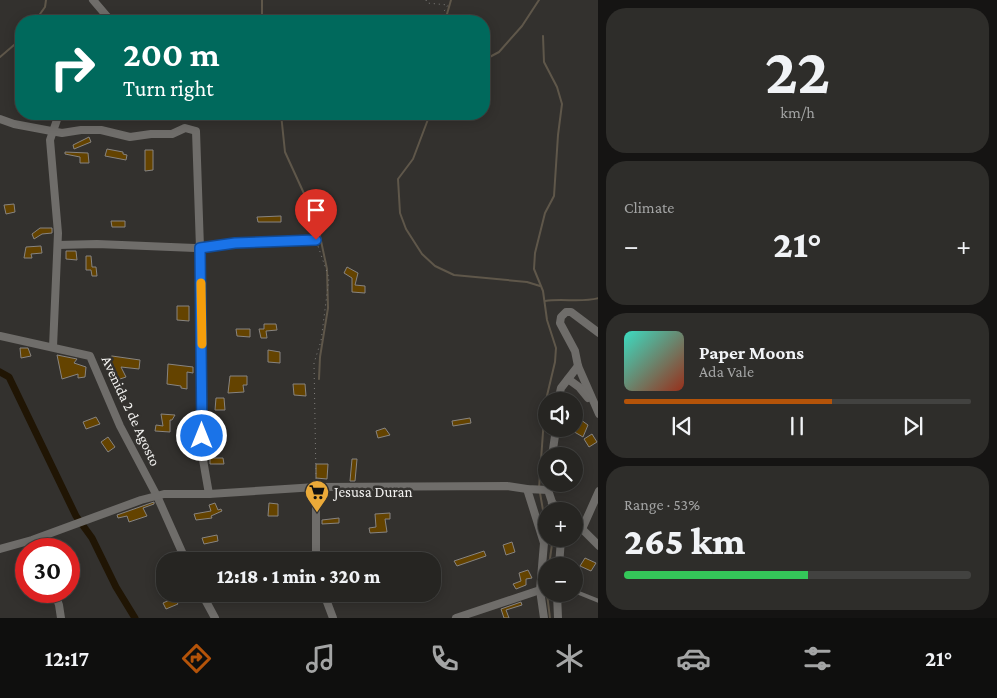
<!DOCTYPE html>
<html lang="en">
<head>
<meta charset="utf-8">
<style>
	:root { --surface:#262522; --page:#2e2d2a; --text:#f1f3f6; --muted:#a4a5a5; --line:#424240; --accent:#b45309 }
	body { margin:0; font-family:"Crimson Pro",serif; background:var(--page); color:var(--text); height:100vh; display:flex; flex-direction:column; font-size:19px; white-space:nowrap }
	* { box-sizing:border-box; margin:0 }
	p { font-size:16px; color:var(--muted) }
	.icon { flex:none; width:28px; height:28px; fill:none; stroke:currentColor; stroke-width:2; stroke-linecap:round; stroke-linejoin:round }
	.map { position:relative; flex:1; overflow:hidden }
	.sheet { display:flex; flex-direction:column; gap:8px; padding:8px; background:#151413; width:399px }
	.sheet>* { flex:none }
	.hud { position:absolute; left:15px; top:15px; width:475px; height:105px; border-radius:20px; box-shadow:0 2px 12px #0003,0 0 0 1px var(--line); background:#00695c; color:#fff; overflow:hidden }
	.fabs { position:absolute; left:538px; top:392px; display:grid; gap:10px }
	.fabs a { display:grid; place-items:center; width:45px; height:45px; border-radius:50%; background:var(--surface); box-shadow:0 2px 12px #0003,0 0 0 1px var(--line); font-size:25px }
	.speed { position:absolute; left:15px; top:538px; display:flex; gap:10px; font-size:25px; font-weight:700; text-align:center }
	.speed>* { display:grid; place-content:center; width:65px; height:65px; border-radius:50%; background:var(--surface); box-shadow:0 2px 12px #0003,0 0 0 1px var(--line); line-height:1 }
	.speed .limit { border:8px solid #d22; background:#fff; color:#111 }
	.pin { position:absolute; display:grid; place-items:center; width:42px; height:42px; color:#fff; margin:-51px -21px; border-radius:50% 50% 50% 0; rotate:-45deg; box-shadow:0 0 5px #0007 }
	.pin .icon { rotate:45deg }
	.me { position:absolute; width:55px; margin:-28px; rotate:0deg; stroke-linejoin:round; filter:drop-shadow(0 0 4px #0008) }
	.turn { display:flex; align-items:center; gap:18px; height:105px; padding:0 25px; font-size:22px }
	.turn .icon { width:65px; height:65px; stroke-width:2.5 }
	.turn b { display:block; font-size:35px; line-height:42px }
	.big { font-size:38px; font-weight:800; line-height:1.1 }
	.sheet .card { flex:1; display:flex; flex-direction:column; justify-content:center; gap:8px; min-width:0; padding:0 18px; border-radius:20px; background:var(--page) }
	.sheet .dial { align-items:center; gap:0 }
	.dial b { font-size:65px; line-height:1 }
	.song { display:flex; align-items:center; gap:15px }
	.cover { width:60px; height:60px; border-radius:8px; background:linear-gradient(135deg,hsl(170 70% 55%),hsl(10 70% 35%)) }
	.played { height:5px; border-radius:2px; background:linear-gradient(90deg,var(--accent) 60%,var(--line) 60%) }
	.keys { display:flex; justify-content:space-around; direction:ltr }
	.heat { display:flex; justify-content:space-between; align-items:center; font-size:28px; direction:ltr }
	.charge { height:8px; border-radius:4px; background:linear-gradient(90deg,#34c759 53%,var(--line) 0) }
	.trip { position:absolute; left:156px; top:552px; width:285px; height:50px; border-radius:20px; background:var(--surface); box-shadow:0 2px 12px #0003,0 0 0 1px var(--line); font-weight:800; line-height:50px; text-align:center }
	.tabs { display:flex; height:80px; justify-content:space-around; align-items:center; background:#0f0f0e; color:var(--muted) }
	.tabs .icon { width:35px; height:35px }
	.tabs .on { color:var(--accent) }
	.tabs b { font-size:22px; color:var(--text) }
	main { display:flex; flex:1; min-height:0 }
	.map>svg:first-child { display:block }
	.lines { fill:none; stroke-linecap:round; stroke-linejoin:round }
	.stream { stroke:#5f574a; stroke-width:2 }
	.canal { stroke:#201504; stroke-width:7 }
	.building { fill:#644300; stroke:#878481 }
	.path { stroke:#7f7e7b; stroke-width:1; stroke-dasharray:1 4; stroke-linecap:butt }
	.lane { stroke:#6f6d6a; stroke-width:4 }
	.street { stroke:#6f6d6a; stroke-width:8 }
	.route-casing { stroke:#114b97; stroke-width:12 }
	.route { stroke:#1a73e8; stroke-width:9 }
	.slow { stroke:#f59e0b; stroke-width:9 }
	.labels { text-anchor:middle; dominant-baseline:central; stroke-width:5; stroke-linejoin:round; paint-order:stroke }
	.street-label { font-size:15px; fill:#f2f1ef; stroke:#33312e }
	.poi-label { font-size:15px; fill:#f2f1ef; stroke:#33312e; text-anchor:start }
</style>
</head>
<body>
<main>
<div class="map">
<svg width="599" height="618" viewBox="0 0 599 618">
	<rect width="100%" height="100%" fill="#33312e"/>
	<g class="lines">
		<g class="stream">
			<path d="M262,0v21"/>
			<path d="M35,21l10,-14 1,-7"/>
			<path d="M445,21l6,-21"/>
			<path d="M0,57l21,-18"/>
			<path d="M484,60l15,-8 23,-26 17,-26"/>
			<path d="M281,114l4,38 32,70 10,47 1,39 -8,49 -1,22"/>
			<path d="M430,114l-17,45 -15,20 2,34 6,16 16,25 13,12 19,9 73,7 13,4"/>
			<path d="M545,301c18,-3 36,2 54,-3"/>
			<path d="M539,488l6,-84 10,-42 1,-14 -9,-28 -4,-29 -9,-22 1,-16 10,-40 9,-17 4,-61 4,-31 -5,-17 -13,-25 -1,-26"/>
			<path d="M540,493l6,34"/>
			<path d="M549,566l3,-22 -2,-5"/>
			<path d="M547,594l3,24"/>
		</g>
		<path class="canal" d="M0,372l9,5 67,139 16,22 24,49 19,31"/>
	</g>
	<g class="building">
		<path d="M89,137l2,5 -17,7 -1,-4z"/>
		<path d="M107,149l16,3v2l4,1 -1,5 -21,-4z"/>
		<path d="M145,150h8v20l-8,1z"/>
		<path d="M65,152l23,1 1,10h-9v-6l-15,-3z"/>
		<path d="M14,204l1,8 -9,2 -2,-9z"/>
		<path d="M281,216v6h-23l-1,-5z"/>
		<path d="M111,221h14v6h-13z"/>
		<path d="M40,228h12v5l-10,1 -8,5 -2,-5z"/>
		<path d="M41,246l1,7 -11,1 1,4h-8l2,-11z"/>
		<path d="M66,251h10l1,9 -11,-1z"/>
		<path d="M86,256h5l1,11h4l1,9h-5l-1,-6h-5z"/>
		<path d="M347,267l11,6 -3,12 10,1v7l-13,-1v-14l-8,-5z"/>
		<path d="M177,306h12v15l-12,-1z"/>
		<path d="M264,324h12l1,6 -11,1 1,7h-6l-2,-9h5z"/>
		<path d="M236,329h14v8l-13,-1z"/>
		<path d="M20,348h8l3,8 -10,2z"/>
		<path d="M268,350l12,2v11l-12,-1z"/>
		<path d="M57,355l20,4 -3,4 12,4 -1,10 -7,1v-4l-16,5z"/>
		<path d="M112,356l28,4 -1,9 -18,-2 5,10 -12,4 -10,-22z"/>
		<path d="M168,364l25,3v6l-6,-1v17l-6,-1v-2l-14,-2z"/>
		<path d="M230,376h17v9h-4l1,7 -16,1z"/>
		<path d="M293,384h12l1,12 -12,-1z"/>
		<path d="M216,398h8l1,12h-10z"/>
		<path d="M161,414l14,1 -3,5h-2v12l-15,-1 1,-6 7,1z"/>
		<path d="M96,417l4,7 -14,5 -3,-7z"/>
		<path d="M186,417l10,1v9l-9,-1z"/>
		<path d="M577,417l11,8 -5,12 -12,-7 3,-1v-9z"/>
		<path d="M470,418l1,5 -18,3 -1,-5z"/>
		<path d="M385,428l5,7 -12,3 -2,-7z"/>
		<path d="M592,434l5,8 -8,5 -5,-8z"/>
		<path d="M108,437l7,10 -7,5 -7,-10z"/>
		<path d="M210,458h13l1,6h-14z"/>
		<path d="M352,459h5l-2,22h-5z"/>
		<path d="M316,464h12l-1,15 -11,-1z"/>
		<path d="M154,502v2l-11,4 4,8 -18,6 -2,-6 -9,2 -1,-3z"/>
		<path d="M215,503l3,7 3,-1 1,2 -11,5 1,2 -16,2 -2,-6 17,-3 -2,-6z"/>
		<path d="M269,503l9,1v12h-10z"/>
		<path d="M390,513v6h-5l2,13 -17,1 -1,-5 7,-1 -1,-13z"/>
		<path d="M339,518v5l-17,1v-4z"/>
		<path d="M217,535l1,6 -14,3 -2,-6z"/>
		<path d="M512,542l3,10 -9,3 -3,-10z"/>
		<path d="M484,551l2,5 -29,10 -3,-5z"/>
		<path d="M585,558l11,5 -5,8 -11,-5z"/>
		<path d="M528,570l4,8 -6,1v6l-10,4 -3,-5 8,-3 -2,-8z"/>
		<path d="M174,598l4,6 -12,5 -3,-6z"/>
		<path d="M521,602l1,3 -16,5 3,8h-5l-3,-9z"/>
	</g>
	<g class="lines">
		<g class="path">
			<path d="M426,0l1,3 21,2 -10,16"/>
			<path d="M190,21h14"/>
			<path d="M316,479l-2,-116 7,-22 8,-63 -11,-32"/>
		</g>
		<path class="lane" d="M574,591l25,10"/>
		<g class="street">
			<path d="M93,0l18,21"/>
			<path d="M0,119l14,5 48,9 19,-3h20l29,7 21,-3h21l13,-6 11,3 4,117 2,206 7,40"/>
			<path d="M58,245l39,-1 98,4 40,-5 81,-3"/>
			<path d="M599,333l-28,-21h-5l-5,5 -1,6 15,28 3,15 21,48"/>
			<path d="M0,336l90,20 30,70 37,70 29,65"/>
			<path d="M53,347l5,-114 -8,-93 9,-26"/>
			<path d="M568,379l11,8 9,11"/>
			<path d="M558,401l3,-13 17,-22"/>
			<path d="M552,456l4,-27"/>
			<path d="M549,484l-1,6 7,21"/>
			<path d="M316,487v74"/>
			<path d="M527,489l17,54 -4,47 4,28"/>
			<path d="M552,503l12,8"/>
			<path d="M574,521l25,25"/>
			<path d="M582,529l17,-38"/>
			<path d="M0,549l32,-9 109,-40 23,-6h45l107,-7 191,-1 20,3 21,1"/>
			<path d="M559,566l2,-27"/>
			<path d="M54,591l5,14 2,13"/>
			<path d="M202,594l13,24"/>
			<path d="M324,594l9,24"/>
			<path d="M557,594l1,24"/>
			<path d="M204,597l90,1 31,-2"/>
			<path d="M456,618l84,-28"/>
		</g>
	</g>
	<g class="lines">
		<g class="route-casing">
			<path id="route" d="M202,436l-2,-188 35,-5 81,-3"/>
		</g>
		<use href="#route" class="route"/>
		<path class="slow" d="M201,283l1,61"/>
	</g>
	<defs>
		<g id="supermarket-pin" transform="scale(1.25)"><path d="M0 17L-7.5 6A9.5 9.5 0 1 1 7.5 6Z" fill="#ebaa39" stroke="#33312e"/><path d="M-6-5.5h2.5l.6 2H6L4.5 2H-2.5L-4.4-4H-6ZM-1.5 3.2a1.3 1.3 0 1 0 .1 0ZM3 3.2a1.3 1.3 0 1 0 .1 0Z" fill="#111"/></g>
	</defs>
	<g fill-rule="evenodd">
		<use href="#supermarket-pin" x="317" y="492"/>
	</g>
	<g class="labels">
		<g class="street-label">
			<text transform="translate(131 411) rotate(65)">Avenida 2 de Agosto</text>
		</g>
		<g class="poi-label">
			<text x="334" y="492">Jesusa Duran</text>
		</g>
	</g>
</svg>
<div class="fabs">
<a><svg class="icon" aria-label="sound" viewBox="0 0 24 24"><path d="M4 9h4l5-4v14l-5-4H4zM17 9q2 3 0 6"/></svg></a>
<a><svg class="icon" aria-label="search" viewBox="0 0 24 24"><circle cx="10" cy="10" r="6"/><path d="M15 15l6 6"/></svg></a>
<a>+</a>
<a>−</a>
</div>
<div class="speed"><div class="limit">30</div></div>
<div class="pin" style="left:316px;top:240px;background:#d93025"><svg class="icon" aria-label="arrive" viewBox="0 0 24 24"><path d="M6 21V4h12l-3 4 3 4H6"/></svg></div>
<svg class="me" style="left:202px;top:436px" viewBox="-20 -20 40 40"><circle r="17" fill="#1a73e8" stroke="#fff" stroke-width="3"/><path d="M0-11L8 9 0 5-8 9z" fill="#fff"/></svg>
<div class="trip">12:18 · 1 min · 320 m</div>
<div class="hud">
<div class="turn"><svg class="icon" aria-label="right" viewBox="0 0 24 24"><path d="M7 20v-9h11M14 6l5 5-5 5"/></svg><div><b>200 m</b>Turn right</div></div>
</div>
</div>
<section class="sheet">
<div class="card dial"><b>22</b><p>km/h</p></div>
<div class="card"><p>Climate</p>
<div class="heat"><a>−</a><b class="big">21°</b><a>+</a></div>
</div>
<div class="card">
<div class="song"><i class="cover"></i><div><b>Paper Moons</b><p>Ada Vale</p></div></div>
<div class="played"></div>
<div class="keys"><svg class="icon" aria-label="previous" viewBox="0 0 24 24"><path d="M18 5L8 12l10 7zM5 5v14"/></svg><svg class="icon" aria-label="pause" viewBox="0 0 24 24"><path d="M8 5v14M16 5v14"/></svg><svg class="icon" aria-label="next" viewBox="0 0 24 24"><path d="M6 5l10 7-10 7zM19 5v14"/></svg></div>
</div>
<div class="card"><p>Range · 53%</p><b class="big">265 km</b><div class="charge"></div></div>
</section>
</main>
<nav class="tabs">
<b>12:17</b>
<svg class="icon on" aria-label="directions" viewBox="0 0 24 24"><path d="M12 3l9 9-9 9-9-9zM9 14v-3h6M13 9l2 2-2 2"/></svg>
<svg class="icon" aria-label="music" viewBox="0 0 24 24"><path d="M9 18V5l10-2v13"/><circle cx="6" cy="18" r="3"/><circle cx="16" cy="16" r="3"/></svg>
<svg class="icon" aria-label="phone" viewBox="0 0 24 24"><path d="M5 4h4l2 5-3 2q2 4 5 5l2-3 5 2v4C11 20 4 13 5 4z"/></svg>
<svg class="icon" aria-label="climate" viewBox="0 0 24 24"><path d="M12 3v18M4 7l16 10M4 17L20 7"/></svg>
<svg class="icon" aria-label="car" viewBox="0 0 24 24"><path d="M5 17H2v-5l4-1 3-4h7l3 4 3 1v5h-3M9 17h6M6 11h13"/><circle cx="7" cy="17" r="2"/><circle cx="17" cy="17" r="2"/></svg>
<svg class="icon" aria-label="filters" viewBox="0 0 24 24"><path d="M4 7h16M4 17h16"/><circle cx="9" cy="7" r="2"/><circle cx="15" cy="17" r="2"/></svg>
<b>21°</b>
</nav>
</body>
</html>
